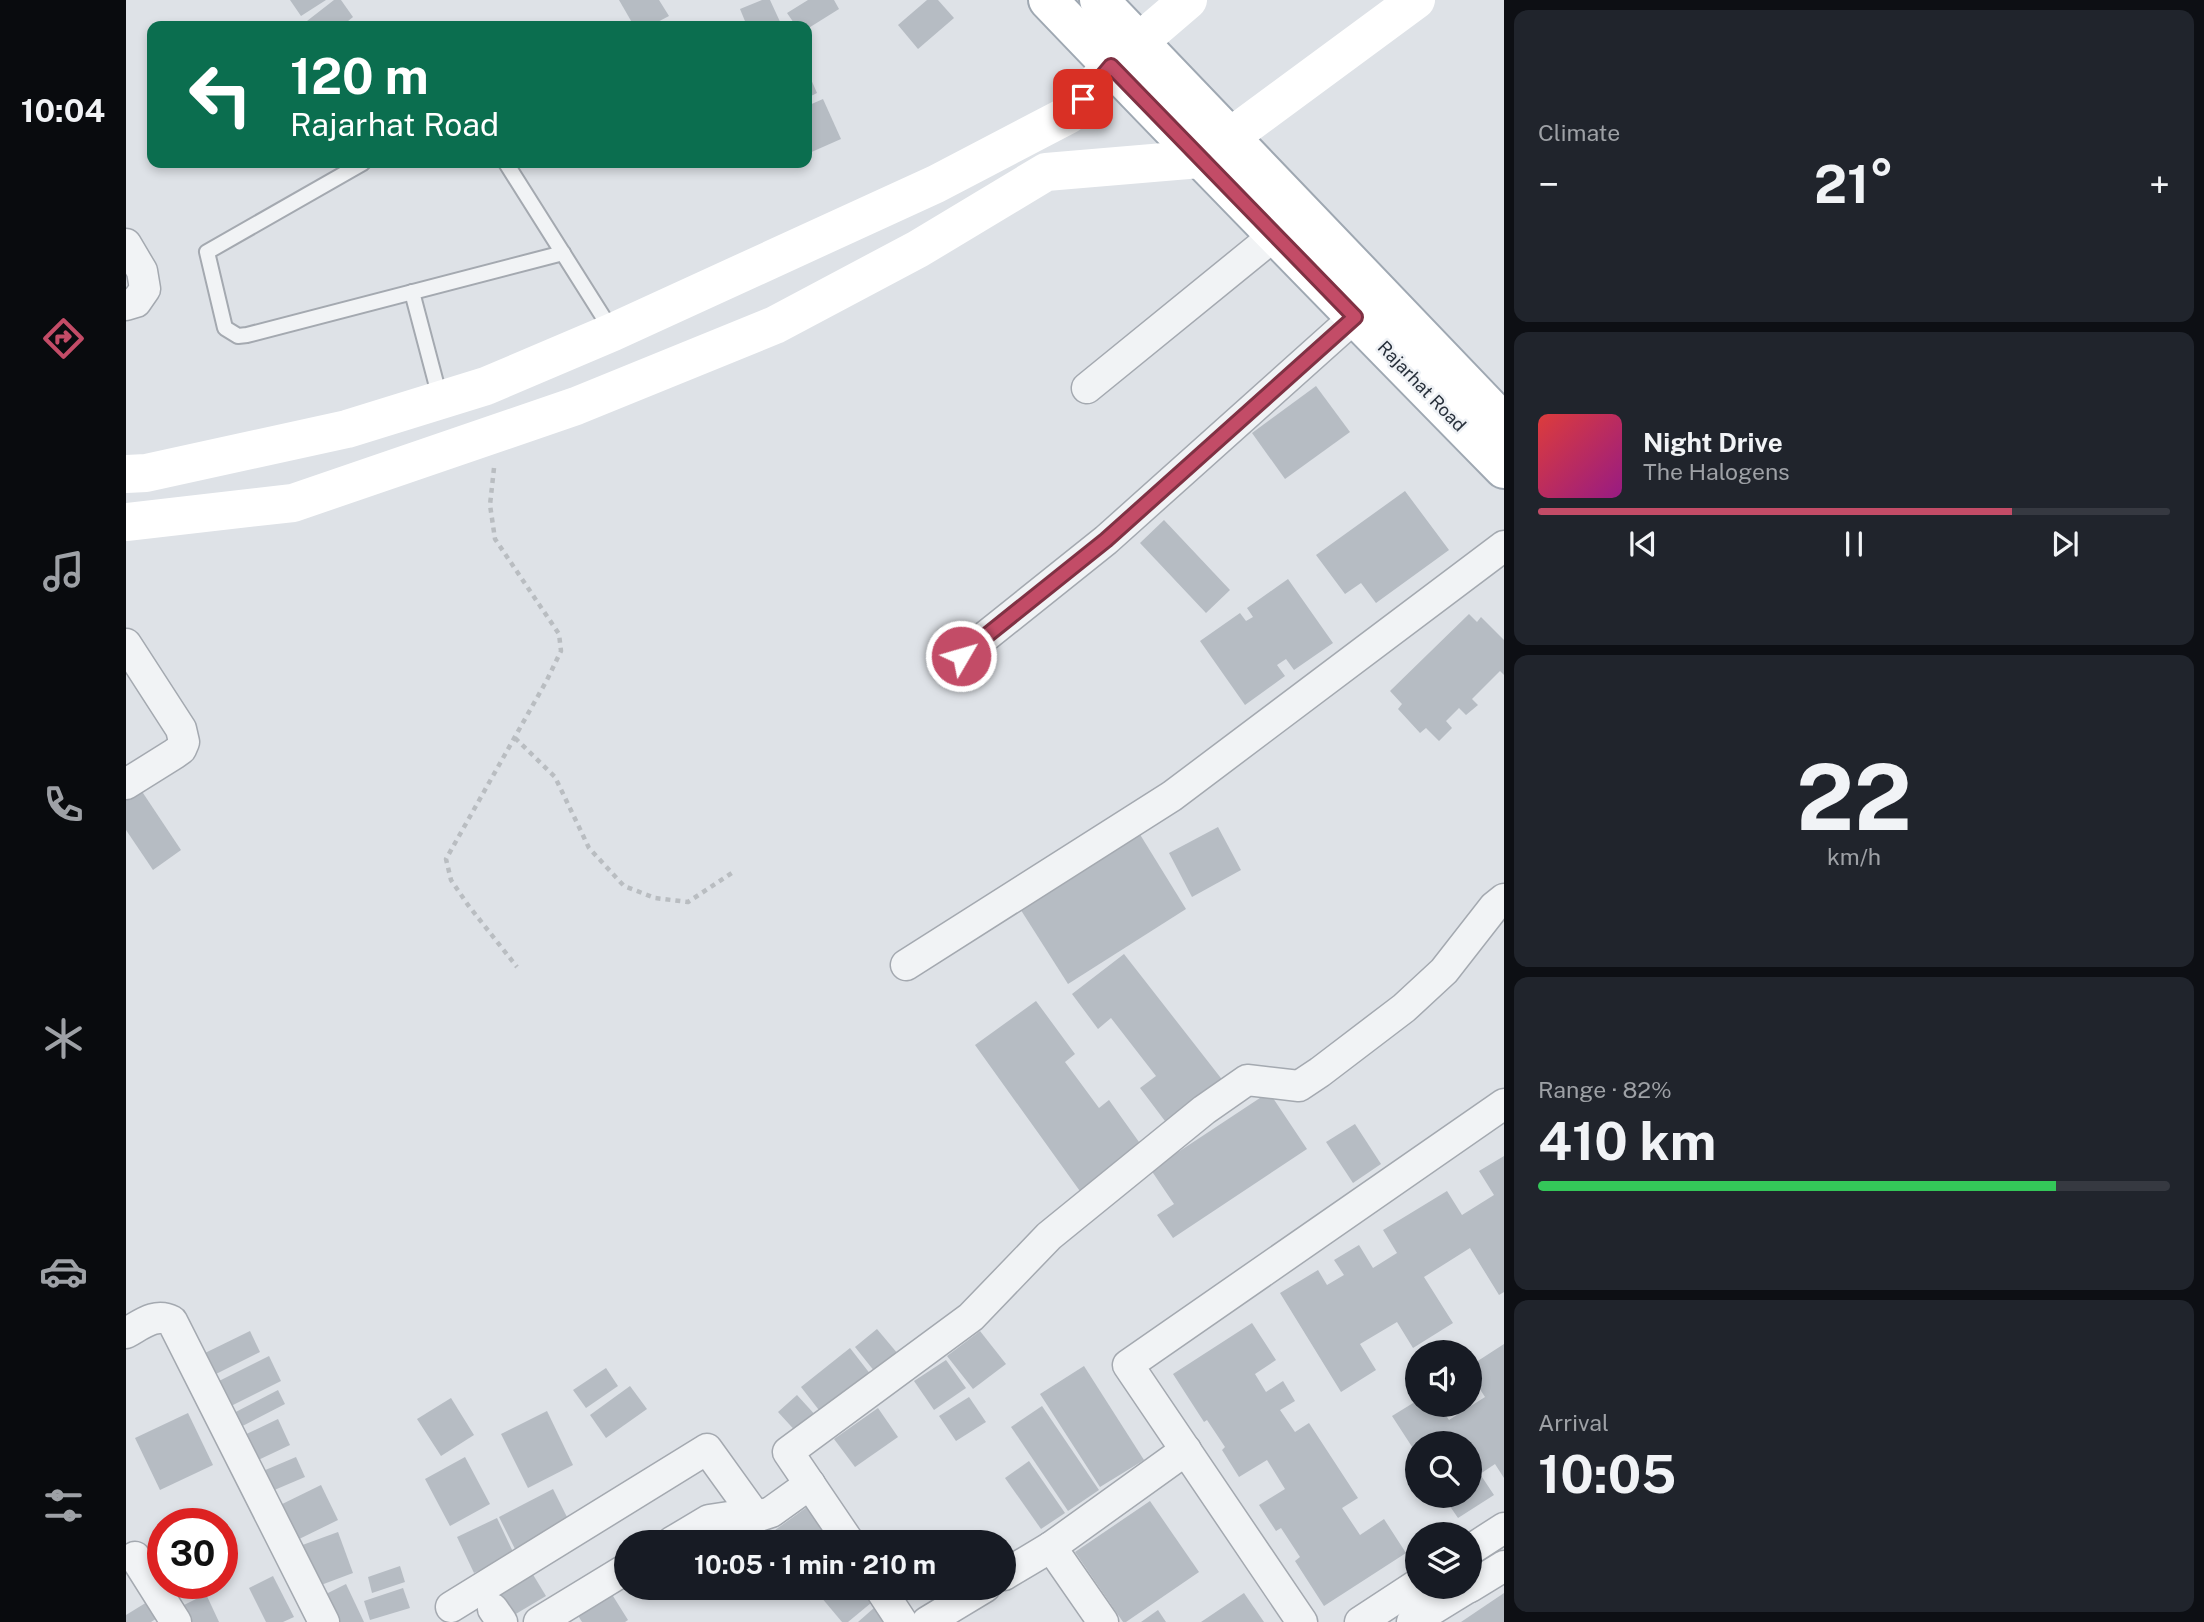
<!DOCTYPE html>
<html lang="en">
<head>
<meta charset="utf-8">
<style>
	:root { --surface:#171b24; --page:#20242c; --text:#f1f3f6; --muted:#9ea1a6; --line:#363941; --accent:#c34c67 }
	body { margin:0; font-family:"Public Sans",sans-serif; background:var(--page); color:var(--text); height:100vh; display:flex; flex-direction:column; font-size:26px; white-space:nowrap }
	* { box-sizing:border-box; margin:0 }
	p { font-size:23px; color:var(--muted) }
	.icon { flex:none; width:38px; height:38px; fill:none; stroke:currentColor; stroke-width:2; stroke-linecap:round; stroke-linejoin:round }
	.map { position:relative; flex:1; overflow:hidden }
	.drawer { display:flex; flex-direction:column; gap:10px; padding:10px; background:#0d0f14; width:700px }
	.drawer>* { flex:none }
	.banner { position:absolute; left:21px; top:21px; width:665px; height:147px; border-radius:14px; box-shadow:0 4px 10px #0003; background:#0b6e4f; color:#fff; overflow:hidden }
	.tools { position:absolute; left:1279px; top:1340px; display:grid; gap:14px }
	.tools a { display:grid; place-items:center; width:77px; height:77px; border-radius:50%; background:var(--surface); box-shadow:0 4px 10px #0003; font-size:35px }
	.speed { position:absolute; left:21px; top:1508px; display:flex; gap:14px; font-size:35px; font-weight:700; text-align:center }
	.speed>* { display:grid; place-content:center; width:91px; height:91px; border-radius:50%; background:var(--surface); box-shadow:0 4px 10px #0003; line-height:1 }
	.speed .limit { border:10px solid #d22; background:#fff; color:#111 }
	.pin { position:absolute; display:grid; place-items:center; width:60px; height:60px; color:#fff; margin:-30px; border-radius:14px; box-shadow:0 4px 10px #0006 }
	.me { position:absolute; width:77px; margin:-38px; rotate:52deg; stroke-linejoin:round; filter:drop-shadow(0 0 5px #0008) }
	.turn { display:flex; align-items:center; gap:24px; height:147px; padding:0 28px; font-size:32px }
	.turn .icon { width:91px; height:91px; stroke-width:2.5 }
	.turn b { display:block; font-size:49px; line-height:60px }
	.big { font-size:52px; font-weight:700; line-height:1.1 }
	.drawer .card { flex:1; display:flex; flex-direction:column; justify-content:center; gap:10px; min-width:0; padding:0 24px; border-radius:14px; background:var(--page) }
	.drawer .dial { align-items:center; gap:0 }
	.dial b { font-size:91px; line-height:1 }
	.song { display:flex; align-items:center; gap:21px }
	.cover { width:84px; height:84px; border-radius:10px; background:linear-gradient(135deg,hsl(0 70% 55%),hsl(310 70% 35%)) }
	.played { height:7px; border-radius:4px; background:linear-gradient(90deg,var(--accent) 75%,var(--line) 75%) }
	.keys { display:flex; justify-content:space-around; direction:ltr }
	.heat { display:flex; justify-content:space-between; align-items:center; font-size:38px; direction:ltr }
	.charge { height:10px; border-radius:5px; background:linear-gradient(90deg,#34c759 82%,var(--line) 0) }
	.trip { position:absolute; left:488px; top:1530px; width:402px; height:70px; border-radius:35px; background:var(--surface); box-shadow:0 4px 10px #0003; font-weight:700; line-height:70px; text-align:center }
	main { display:flex; flex:1; min-height:0 }
	.tabs { display:flex; flex-direction:column; width:126px; justify-content:space-around; align-items:center; background:#090b0e; color:var(--muted) }
	.tabs .icon { width:49px; height:49px }
	.tabs .on { color:var(--accent) }
	.tabs b { font-size:32px; color:var(--text) }
	.map>svg:first-child { display:block }
	.building { fill:#b6bcc3 }
	.lines { fill:none; stroke-linecap:round; stroke-linejoin:round }
	.lane-casing { stroke:#a4a9b0; stroke-width:18 }
	.street-casing { stroke:#a4a9b0; stroke-width:33 }
	.primary-casing { stroke:#9fa8b2; stroke-width:42 }
	.path { stroke:#b9bdc1; stroke-width:4.5; stroke-dasharray:5 5; stroke-linecap:butt }
	.lane { stroke:#f1f3f5; stroke-width:14 }
	.street { stroke:#f1f3f5; stroke-width:30 }
	.secondary { stroke:#fff; stroke-width:38 }
	.primary { stroke:#fff; stroke-width:38 }
	.route-casing { stroke:#7f3143; stroke-width:18 }
	.route { stroke:#c34c67; stroke-width:12 }
	.labels { text-anchor:middle; dominant-baseline:central; stroke-width:5; stroke-linejoin:round; paint-order:stroke }
	.street-label { font-size:18px; fill:#29313c; stroke:#eef1f5 }
</style>
</head>
<body>
<main>
<nav class="tabs">
<b>10:04</b>
<svg class="icon on" aria-label="directions" viewBox="0 0 24 24"><path d="M12 3l9 9-9 9-9-9zM9 14v-3h6M13 9l2 2-2 2"/></svg>
<svg class="icon" aria-label="music" viewBox="0 0 24 24"><path d="M9 18V5l10-2v13"/><circle cx="6" cy="18" r="3"/><circle cx="16" cy="16" r="3"/></svg>
<svg class="icon" aria-label="phone" viewBox="0 0 24 24"><path d="M5 4h4l2 5-3 2q2 4 5 5l2-3 5 2v4C11 20 4 13 5 4z"/></svg>
<svg class="icon" aria-label="climate" viewBox="0 0 24 24"><path d="M12 3v18M4 7l16 10M4 17L20 7"/></svg>
<svg class="icon" aria-label="car" viewBox="0 0 24 24"><path d="M5 17H2v-5l4-1 3-4h7l3 4 3 1v5h-3M9 17h6M6 11h13"/><circle cx="7" cy="17" r="2"/><circle cx="17" cy="17" r="2"/></svg>
<svg class="icon" aria-label="filters" viewBox="0 0 24 24"><path d="M4 7h16M4 17h16"/><circle cx="9" cy="7" r="2"/><circle cx="15" cy="17" r="2"/></svg>
</nav>
<div class="map">
<svg width="1378" height="1622" viewBox="0 0 1378 1622">
	<rect width="100%" height="100%" fill="#dee2e7"/>
	<g class="building">
		<path d="M164,0h36l-25,16z"/>
		<path d="M208,0h7l12,17 -11,9h-31l-4,-5z"/>
		<path d="M493,0h40l10,16 -19,10h-16z"/>
		<path d="M636,0h8l12,26h-35l-7,-17z"/>
		<path d="M682,0h26l5,9 -32,20v-3h-11l-9,-13z"/>
		<path d="M801,0h11l16,18 -36,31 -20,-24z"/>
		<path d="M681,70l10,23 -10,5z"/>
		<path d="M697,99l18,40 -34,15v-48z"/>
		<path d="M1190,386l34,46 -65,47 -33,-46z"/>
		<path d="M1279,491l44,59 -73,53 -15,-20 -16,11 -29,-39z"/>
		<path d="M1038,520l66,70 -24,23 -66,-70z"/>
		<path d="M1162,579l45,64 -39,27 -8,-11 -9,6 8,11 -40,29 -45,-64 40,-28 6,8 7,-4 -6,-9z"/>
		<path d="M1343,614l8,8 4,-5 23,23v35l-4,-4 -28,28 6,6 -12,10 -7,-7 -13,13 6,7 -13,13 -13,-13 -6,5 -22,-24 4,-5 -12,-13z"/>
		<path d="M11,784l44,66 -28,20 -27,-40v-39z"/>
		<path d="M1092,827l23,43 -49,27 -23,-44z"/>
		<path d="M1010,828l50,81 -118,75 -51,-80z"/>
		<path d="M998,954l100,128 -56,43 -28,-37 16,-12 -45,-58 -13,11 -26,-35z"/>
		<path d="M910,1001l39,53 -10,8 34,46 10,-8 35,49 -62,45 -107,-149z"/>
		<path d="M1143,1092l38,57 -134,89 -16,-23 17,-11 -23,-34z"/>
		<path d="M1229,1124l26,40 -28,19 -27,-41z"/>
		<path d="M1378,1156v136l-5,3 -29,-47 -46,29 29,46 -40,25 -16,-26 -37,22 16,26 -35,22 -61,-99 38,-23 9,15 17,-10 -10,-15 25,-15 14,23 24,-15 -14,-23 64,-39 15,24 32,-20 -15,-24z"/>
		<path d="M1126,1323l24,37 -21,14 11,18 17,-11 12,20 -15,9 15,22 14,-9 49,75 -16,10 18,27 24,-16 22,34 -82,53 -29,-45 5,-4 -19,-29 -5,3 -17,-26 26,-16 -18,-29 -28,17 -17,-27 3,-3 -18,-27 -3,2 -31,-48z"/>
		<path d="M751,1329l21,25 -23,18 -20,-25z"/>
		<path d="M124,1331l10,21 -44,22 -11,-21z"/>
		<path d="M854,1331l26,33 -33,25 -26,-33z"/>
		<path d="M1378,1344v134l-9,-14 -15,10 14,21 -36,23 -15,-22h27v-52h-52v12l-26,-40 26,-16v5h21l10,15 36,-23 -15,-23v-8z"/>
		<path d="M724,1348l21,27 -49,39 -21,-27z"/>
		<path d="M143,1356l12,25 -58,29 -12,-25z"/>
		<path d="M820,1360l20,28 -32,22 -20,-29z"/>
		<path d="M958,1366l60,94 -44,27 -60,-93z"/>
		<path d="M480,1368l12,18 -32,22 -13,-18z"/>
		<path d="M504,1386l17,23 -41,29 -16,-23z"/>
		<path d="M152,1390l7,14 -52,27 -7,-14z"/>
		<path d="M671,1395l21,23 -18,18 -22,-24z"/>
		<path d="M843,1397l17,25 -30,19 -17,-25z"/>
		<path d="M325,1398l23,37 -33,21 -24,-37z"/>
		<path d="M916,1406l57,84 -31,21 -57,-84z"/>
		<path d="M752,1408l20,29 -43,30 -21,-28z"/>
		<path d="M421,1411l26,54 -45,23 -27,-54z"/>
		<path d="M62,1413l25,52 -53,25 -25,-52z"/>
		<path d="M152,1419l12,26 -40,19 -12,-26z"/>
		<path d="M170,1457l9,20 -40,17 -9,-20z"/>
		<path d="M339,1457l25,47 -40,22 -25,-47z"/>
		<path d="M903,1461l36,52 -24,16 -36,-51z"/>
		<path d="M195,1485l17,35 -49,24 -17,-35z"/>
		<path d="M427,1489l17,34 -54,28 -17,-34z"/>
		<path d="M1024,1501l49,71 -73,50h-3l-48,-70z"/>
		<path d="M681,1507l19,26 -11,9h-48l-3,-4z"/>
		<path d="M72,1515l5,9h-23z"/>
		<path d="M371,1518l17,36 -40,19 -17,-36z"/>
		<path d="M212,1532l15,41 -40,15 -16,-41z"/>
		<path d="M274,1566l5,16 -33,11 -4,-16z"/>
		<path d="M403,1568l17,28 -37,22 -17,-27z"/>
		<path d="M147,1576l21,41 -11,5h-17l-17,-34z"/>
		<path d="M220,1584l18,38h-35l-11,-24z"/>
		<path d="M707,1587h25l13,16 -23,19h-6l-21,-25z"/>
		<path d="M277,1588l7,20 -40,12 -6,-19z"/>
		<path d="M482,1588l20,32 -3,2h-43l-8,-13z"/>
		<path d="M1118,1593l20,29h-63z"/>
		<path d="M1378,1593v29h-43z"/>
		<path d="M80,1594l13,28h-29l-8,-16z"/>
		<path d="M26,1599l10,16 -11,7h-25v-7z"/>
		<path d="M749,1607l12,15h-29z"/>
		<path d="M1032,1610l8,12h-25z"/>
	</g>
	<g class="lines">
		<g class="lane-casing">
			<g id="lane">
				<path d="M237,163l-156,89 18,76 13,8 9,-1 316,-82"/>
				<path d="M380,163l106,168"/>
				<path d="M286,292l28,106"/>
			</g>
		</g>
		<g class="street-casing">
			<g id="street">
				<path d="M0,244l16,27 3,18 -9,13 -10,3"/>
				<path d="M961,388l188,-153"/>
				<path d="M0,644l55,85 3,13 -3,7 -7,5 -48,30"/>
				<path d="M835,656l145,-116 249,-223"/>
				<path d="M780,965l266,-169 332,-250"/>
				<path d="M0,1333c15,-8 29,-21 46,-12l152,301"/>
				<path d="M546,1542l37,-22 33,-5 14,2 15,-5 39,-28"/>
				<path d="M723,1542l-61,-90 183,-135 78,-81 155,-126 43,-30 52,6 21,-14 84,-64 40,-37 50,-64 10,-8"/>
				<path d="M1344,1550l34,-22"/>
				<path d="M9,1557l41,65"/>
				<path d="M878,1575l47,-28"/>
				<path d="M753,1587l23,35"/>
				<path d="M1344,1587l34,-21"/>
				<path d="M325,1607l256,-158 49,68"/>
				<path d="M367,1609l9,13"/>
				<path d="M413,1622l87,-53"/>
				<path d="M801,1622l58,-35"/>
				<path d="M977,1622l-52,-75 135,-97"/>
				<path d="M1176,1622l-174,-257 376,-261"/>
				<path d="M1234,1622l58,-38"/>
				<path d="M1286,1622l57,-35"/>
			</g>
		</g>
		<g class="primary-casing">
			<g id="primary">
				<path d="M922,0c151,158 303,313 456,469"/>
				<path d="M973,0l405,423"/>
			</g>
		</g>
		<g class="path">
			<path d="M368,468l-4,37 5,34 64,95 2,17 -14,29 -101,179 5,21 17,25 49,62"/>
			<path d="M389,738l40,39 34,71 35,38 31,12 33,4 44,-29"/>
		</g>
		<use href="#lane" class="lane"/>
		<use href="#street" class="street"/>
		<g class="secondary">
			<path d="M1077,157l213,-157"/>
			<path d="M0,474l20,-1 201,-44 139,-43 127,-54 323,-148 132,-69 43,-49 77,-66"/>
			<path d="M0,522l167,-19 283,-97 199,-81 143,-76 128,-77 154,-13"/>
		</g>
		<use href="#primary" class="primary"/>
	</g>
	<g class="lines">
		<g class="route-casing">
			<path id="route" d="M835,656l145,-116 249,-223 -244,-251 -28,33"/>
		</g>
		<use href="#route" class="route"/>
	</g>
	<g class="labels">
		<g class="street-label">
			<text transform="translate(1296 386) rotate(46)">Rajarhat Road</text>
		</g>
	</g>
</svg>
<div class="tools">
<a><svg class="icon" aria-label="sound" viewBox="0 0 24 24"><path d="M4 9h4l5-4v14l-5-4H4zM17 9q2 3 0 6"/></svg></a>
<a><svg class="icon" aria-label="search" viewBox="0 0 24 24"><circle cx="10" cy="10" r="6"/><path d="M15 15l6 6"/></svg></a>
<a><svg class="icon" aria-label="layers" viewBox="0 0 24 24"><path d="M12 4l9 5-9 5-9-5zM3 14l9 5 9-5"/></svg></a>
</div>
<div class="speed"><div class="limit">30</div></div>
<div class="pin" style="left:957px;top:99px;background:#d93025"><svg class="icon" aria-label="arrive" viewBox="0 0 24 24"><path d="M6 21V4h12l-3 4 3 4H6"/></svg></div>
<svg class="me" style="left:835px;top:656px" viewBox="-20 -20 40 40"><circle r="17" fill="#c34c67" stroke="#fff" stroke-width="3"/><path d="M0-11L8 9 0 5-8 9z" fill="#fff"/></svg>
<div class="trip">10:05 · 1 min · 210 m</div>
<div class="banner">
<div class="turn"><svg class="icon" aria-label="left" viewBox="0 0 24 24"><path d="M17 20v-9H6M10 6l-5 5 5 5"/></svg><div><b>120 m</b>Rajarhat Road</div></div>
</div>
</div>
<section class="drawer">
<div class="card"><p>Climate</p>
<div class="heat"><a>−</a><b class="big">21°</b><a>+</a></div>
</div>
<div class="card">
<div class="song"><i class="cover"></i><div><b>Night Drive</b><p>The Halogens</p></div></div>
<div class="played"></div>
<div class="keys"><svg class="icon" aria-label="previous" viewBox="0 0 24 24"><path d="M18 5L8 12l10 7zM5 5v14"/></svg><svg class="icon" aria-label="pause" viewBox="0 0 24 24"><path d="M8 5v14M16 5v14"/></svg><svg class="icon" aria-label="next" viewBox="0 0 24 24"><path d="M6 5l10 7-10 7zM19 5v14"/></svg></div>
</div>
<div class="card dial"><b>22</b><p>km/h</p></div>
<div class="card"><p>Range · 82%</p><b class="big">410 km</b><div class="charge"></div></div>
<div class="card"><p>Arrival</p><b class="big">10:05</b></div>
</section>
</main>
</body>
</html>
